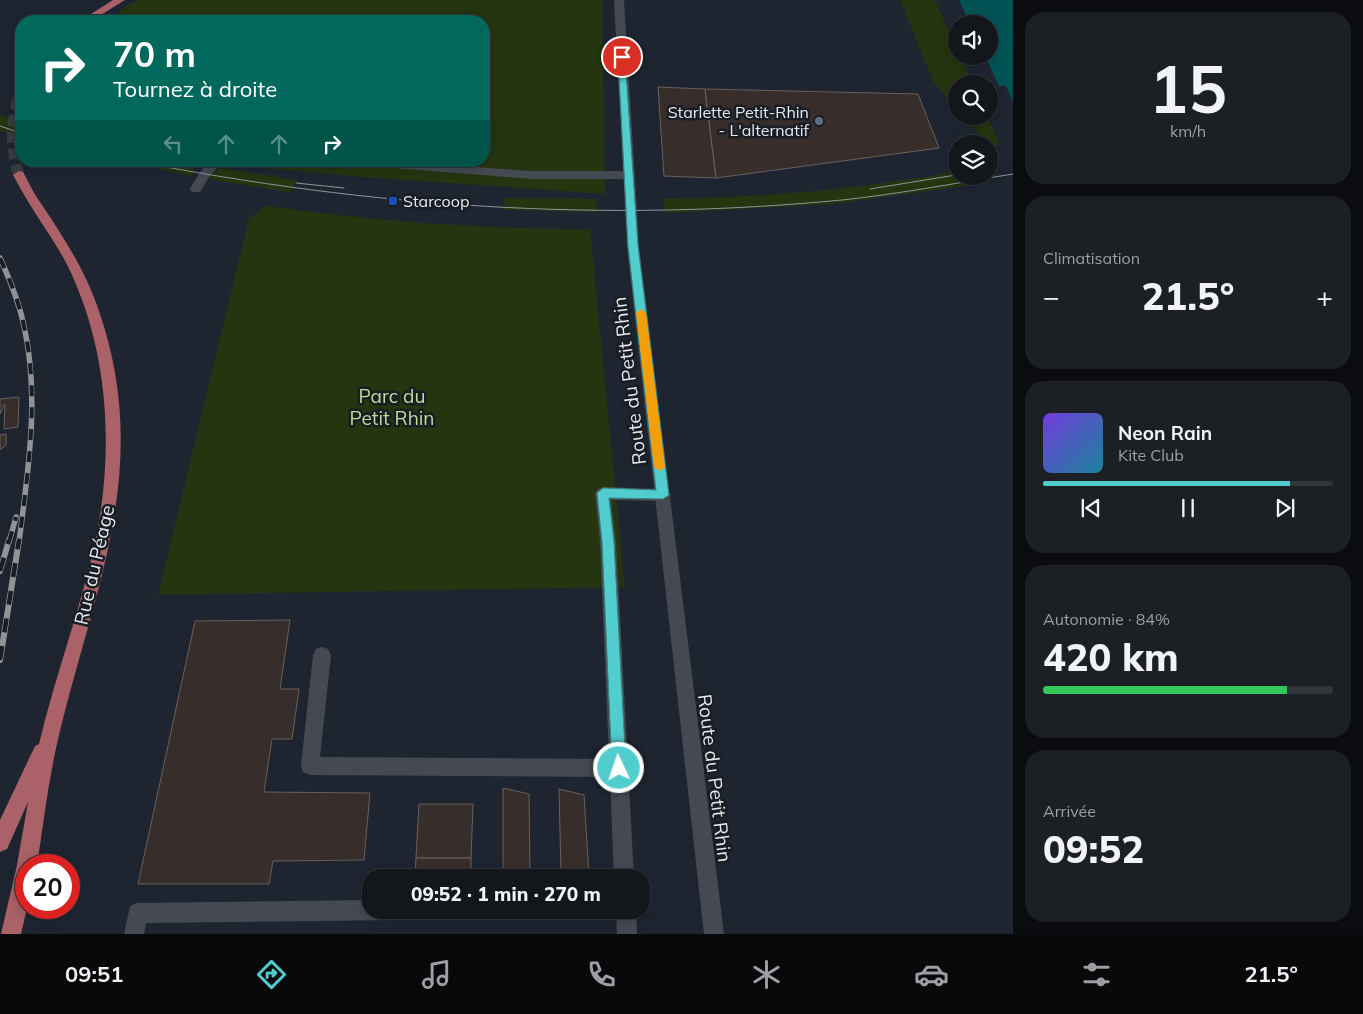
<!DOCTYPE html>
<html lang="fr">
<head>
<meta charset="utf-8">
<style>
	:root { --surface:#13161b; --page:#1c1f24; --text:#f1f3f6; --muted:#9d9fa3; --line:#32353a; --accent:#52cdcd }
	body { margin:0; font-family:Mulish,sans-serif; background:var(--page); color:var(--text); height:100vh; display:flex; flex-direction:column; font-size:19px; white-space:nowrap }
	* { box-sizing:border-box; margin:0 }
	p { font-size:16px; color:var(--muted) }
	.icon { flex:none; width:28px; height:28px; fill:none; stroke:currentColor; stroke-width:2; stroke-linecap:round; stroke-linejoin:round }
	.map { position:relative; flex:1; overflow:hidden }
	.side { display:flex; flex-direction:column; gap:12px; padding:12px; background:#0a0c0f; width:350px }
	.side>* { flex:none }
	.hud { position:absolute; left:15px; top:15px; width:475px; height:152px; border-radius:20px; box-shadow:0 2px 12px #0003,0 0 0 1px var(--line); background:#00695c; color:#fff; overflow:hidden }
	.buttons { position:absolute; left:948px; top:15px; display:grid; gap:10px }
	.buttons a { display:grid; place-items:center; width:50px; height:50px; border-radius:50%; background:var(--surface); box-shadow:0 2px 12px #0003,0 0 0 1px var(--line); font-size:25px }
	.speed { position:absolute; left:15px; top:854px; display:flex; gap:10px; font-size:25px; font-weight:700; text-align:center }
	.speed>* { display:grid; place-content:center; width:65px; height:65px; border-radius:50%; background:var(--surface); box-shadow:0 2px 12px #0003,0 0 0 1px var(--line); line-height:1 }
	.speed .limit { border:8px solid #d22; background:#fff; color:#111 }
	.pin { position:absolute; display:grid; place-items:center; width:42px; height:42px; color:#fff; margin:-21px; border:2px solid #fff; border-radius:50%; box-shadow:0 1px 5px #0007 }
	.me { position:absolute; width:55px; margin:-28px; rotate:357deg; stroke-linejoin:round; filter:drop-shadow(0 0 4px #0008) }
	.turn { display:flex; align-items:center; gap:18px; height:105px; padding:0 15px; font-size:22px }
	.turn .icon { width:65px; height:65px; stroke-width:2.5 }
	.turn b { display:block; font-size:35px; line-height:42px }
	.lanes { display:flex; align-items:center; height:48px; padding:0 15px; background:#0003; justify-content:center; gap:25px; direction:ltr }
	.lanes .off { opacity:.35 }
	.big { font-size:38px; font-weight:800; line-height:1.1 }
	.side .widget { flex:1; display:flex; flex-direction:column; justify-content:center; gap:8px; min-width:0; padding:0 18px; border-radius:20px; background:var(--page) }
	.side .dial { align-items:center; gap:0 }
	.dial b { font-size:65px; line-height:1 }
	.song { display:flex; align-items:center; gap:15px }
	.cover { width:60px; height:60px; border-radius:8px; background:linear-gradient(135deg,hsl(260 70% 55%),hsl(190 70% 35%)) }
	.played { height:5px; border-radius:2px; background:linear-gradient(90deg,var(--accent) 85%,var(--line) 85%) }
	.keys { display:flex; justify-content:space-around; direction:ltr }
	.heat { display:flex; justify-content:space-between; align-items:center; font-size:28px; direction:ltr }
	.charge { height:8px; border-radius:4px; background:linear-gradient(90deg,#34c759 84%,var(--line) 0) }
	.trip { position:absolute; left:362px; top:869px; width:288px; height:50px; border-radius:20px; background:var(--surface); box-shadow:0 2px 12px #0003,0 0 0 1px var(--line); font-weight:800; line-height:50px; text-align:center }
	.tabs { display:flex; height:80px; justify-content:space-around; align-items:center; background:#08090b; color:var(--muted) }
	.tabs .icon { width:35px; height:35px }
	.tabs .active { color:var(--accent) }
	.tabs b { font-size:22px; color:var(--text) }
	main { display:flex; flex:1; min-height:0 }
	.map>svg:first-child { display:block }
	.built { fill:#1e2531; fill-rule:evenodd }
	.green { fill:#243510 }
	.water { fill:#015355 }
	.building { fill:#372d2b; stroke:#6a605d }
	.lines { fill:none; stroke-linecap:round; stroke-linejoin:round }
	.primary-tunnel { stroke:#383c42; stroke-width:11; stroke-dasharray:11 5.5; stroke-linecap:butt }
	.lane { fill:#454a52; fill-rule:evenodd }
	.street { fill:#454a52; fill-rule:evenodd }
	.primary { fill:#aa6167; fill-rule:evenodd }
	.tram { stroke:#909499; stroke-width:1 }
	.rail-far1-casing { stroke:#909499; stroke-width:5.5 }
	.rail-casing { stroke:#909499; stroke-width:6 }
	.rail-far1 { stroke:#191d24; stroke-width:4; stroke-dasharray:11; stroke-linecap:butt }
	.rail { stroke:#191d24; stroke-width:4.5; stroke-dasharray:14; stroke-linecap:butt }
	.route { fill:#52cdcd; stroke:#358585 }
	.slow { fill:#f59e0b }
	.service-dot { fill:#5c6f8a; stroke:#191d24; stroke-width:2 }
	.transit-dot { fill:#1a4fb4; stroke:#191d24; stroke-width:2 }
	.labels { text-anchor:middle; dominant-baseline:central; stroke-width:5; stroke-linejoin:round; paint-order:stroke }
	.far-poi-label { font-size:16px; fill:#e6e9ee; stroke:#191d24; text-anchor:end }
	.street-label { font-size:19px; fill:#e6e9ee; stroke:#191d24 }
	.park-label { font-size:19px; fill:#bcde99; stroke:#191d24 }
</style>
</head>
<body>
<main>
<div class="map">
<svg width="1013" height="934" viewBox="0 0 1013 934">
	<rect width="100%" height="100%" fill="#191d24"/>
	<path class="built" d="M0,0h1013v934h-1013zM21,21h463v140h-463zM956,24h33v32h-33zM956,84h33v32h-33zM956,144h33v32h-33zM26,865h43v43h-43zM371,878h270v32h-270z"/>
	<g class="green">
		<path d="M138,0h464l3,194 -242,-17 -111,-10 -27,-6h259v-140h-375l18,-16z"/>
		<path d="M900,0h35l21,48v8h4l13,28h-17v24l-22,-25z"/>
		<path d="M21,113v25l-21,-7v-16l16,5z"/>
		<path d="M963,116h24l13,29 -10,2z"/>
		<path d="M120,161h60l15,3 -3,12z"/>
		<path d="M220,168l77,12 -7,12 -82,-13z"/>
		<path d="M954,172l12,14 -133,18 -168,9 -2,-14c98,-1 194,-10 291,-27z"/>
		<path d="M504,198l92,1 2,13 -94,-2z"/>
		<path d="M266,206c108,15 214,23 324,23l35,358 -467,8 91,-377z"/>
	</g>
	<path class="water" d="M959,0h54v102l-7,-16h-7l-14,-30h4v-32h-19z"/>
	<g class="building">
		<path d="M658,87l47,2 11,89 -52,-2z"/>
		<path d="M705,89l213,5 21,54 -223,30z"/>
		<path d="M19,397l-1,30 -14,2 1,-25 -5,10v-15z"/>
		<path d="M6,434v11l-6,5v-15z"/>
		<path d="M290,620l-10,69h19l-7,50h-20l-8,53 106,1 -6,67 -91,1 -4,23h-131l57,-263z"/>
		<path d="M503,788l26,6 1,80h-27z"/>
		<path d="M559,789l25,6 5,80h-28z"/>
		<path d="M419,804h54l-2,54h-55z"/>
		<path d="M416,858h55v20h-56z"/>
	</g>
	<g class="lines">
		<path class="primary-tunnel" d="M19,175c-10,-30 -8,-55 2,-85"/>
		<g class="lane">
			<path d="M210,161h13l-14,16 -9,15h-8l-2,-3 10,-17z"/>
			<path d="M336,161h57l139,10h96l6,4 -6,4h-96l-190,-15z"/>
			<path d="M603,487l60,2 5,2 3,4 -3,4 -5,2 -52,-1 5,42 18,336h-20l-4,-101 -300,-2 -7,-3 -2,-6 12,-111 3,-6 6,-2 6,2 3,6 -11,102 289,2 -9,-217 -5,-49 3,-4z"/>
			<path d="M371,900v10h40l-3,7 -7,3 -255,3 -2,11h-20l6,-28 7,-3z"/>
			<path d="M616,910h20l1,24h-20z"/>
		</g>
		<path class="street" d="M614,0h10l15,246 85,688h-20l-77,-688z"/>
		<g class="primary">
			<path d="M113,0h12l-34,21h-11z"/>
			<path d="M19,171l4,1c5,9 9,18 15,27 24,36 47,70 61,112 53,154 -3,273 -39,420 -11,44 -16,89 -23,134h-11l1,43 -6,26h-20l16,-69 11,-63 -21,47 -7,3v-32l35,-74 4,-2c16,-68 41,-133 56,-201 18,-86 15,-179 -20,-261 -14,-35 -39,-64 -57,-98l-5,-9z"/>
		</g>
		<g class="tram">
			<path d="M0,126l21,7"/>
			<path d="M134,161c237,46 467,62 708,39 57,-6 114,-17 171,-26"/>
			<path d="M296,183l48,5"/>
			<path d="M870,189l86,-14"/>
		</g>
		<g class="rail-far1-casing">
			<g id="rail-far1">
				<path d="M0,258c10,22 19,44 24,68 16,71 4,145 -5,216"/>
				<path d="M9,542l7,-25"/>
			</g>
		</g>
		<g class="rail-casing">
			<g id="rail">
				<path d="M0,571l9,-31"/>
				<path d="M0,660l19,-120"/>
			</g>
		</g>
		<use href="#rail-far1" class="rail-far1"/>
		<use href="#rail" class="rail"/>
	</g>
	<path class="route" d="M622,55l3,2 13,189 31,249 -6,4 -54,-1 5,44 12,226 -2,5 -5,2 -5,-2 -2,-5 -10,-226 -5,-49 6,-5 53,2 -28,-244 -10,-189z"/>
	<path class="slow" d="M641,309l5,4 19,154 -5,4 -6,-4 -18,-154z"/>
	<circle class="service-dot" cx="819" cy="121" r="5"/>
	<rect class="transit-dot" x="388" y="196" width="10" height="10" rx="2.5"/>
	<g class="labels">
		<g class="far-poi-label">
			<text x="809" y="112">Starlette Petit-Rhin<tspan x="809" dy="18">- L'alternatif</tspan></text>
			<text x="403" y="201" text-anchor="start">Starcoop</text>
		</g>
		<g class="street-label">
			<text transform="translate(629 381) rotate(-97)">Route du Petit Rhin</text>
			<text transform="translate(94 565) rotate(-77)">Rue du Péage</text>
			<text transform="translate(715 778) rotate(83)">Route du Petit Rhin</text>
		</g>
		<g class="park-label">
			<text x="392" y="396">Parc du<tspan x="392" dy="22">Petit Rhin</tspan></text>
		</g>
	</g>
</svg>
<div class="buttons">
<a><svg class="icon" aria-label="sound" viewBox="0 0 24 24"><path d="M4 9h4l5-4v14l-5-4H4zM17 9q2 3 0 6"/></svg></a>
<a><svg class="icon" aria-label="search" viewBox="0 0 24 24"><circle cx="10" cy="10" r="6"/><path d="M15 15l6 6"/></svg></a>
<a><svg class="icon" aria-label="layers" viewBox="0 0 24 24"><path d="M12 4l9 5-9 5-9-5zM3 14l9 5 9-5"/></svg></a>
</div>
<div class="speed"><div class="limit">20</div></div>
<div class="pin" style="left:622px;top:57px;background:#d93025"><svg class="icon" aria-label="arrive" viewBox="0 0 24 24"><path d="M6 21V4h12l-3 4 3 4H6"/></svg></div>
<svg class="me" style="left:619px;top:768px" viewBox="-20 -20 40 40"><circle r="17" fill="#52cdcd" stroke="#fff" stroke-width="3"/><path d="M0-11L8 9 0 5-8 9z" fill="#fff"/></svg>
<div class="trip">09:52 · 1 min · 270 m</div>
<div class="hud">
<div class="turn"><svg class="icon" aria-label="right" viewBox="0 0 24 24"><path d="M7 20v-9h11M14 6l5 5-5 5"/></svg><div><b>70 m</b>Tournez à droite</div></div>
<div class="lanes"><svg class="icon off" aria-label="left" viewBox="0 0 24 24"><path d="M17 20v-9H6M10 6l-5 5 5 5"/></svg><svg class="icon off" aria-label="ahead" viewBox="0 0 24 24"><path d="M12 20V5M6 11l6-6 6 6"/></svg><svg class="icon off" aria-label="ahead" viewBox="0 0 24 24"><path d="M12 20V5M6 11l6-6 6 6"/></svg><svg class="icon" aria-label="right" viewBox="0 0 24 24"><path d="M7 20v-9h11M14 6l5 5-5 5"/></svg></div>
</div>
</div>
<section class="side">
<div class="widget dial"><b>15</b><p>km/h</p></div>
<div class="widget"><p>Climatisation</p>
<div class="heat"><a>−</a><b class="big">21.5°</b><a>+</a></div>
</div>
<div class="widget">
<div class="song"><i class="cover"></i><div><b>Neon Rain</b><p>Kite Club</p></div></div>
<div class="played"></div>
<div class="keys"><svg class="icon" aria-label="previous" viewBox="0 0 24 24"><path d="M18 5L8 12l10 7zM5 5v14"/></svg><svg class="icon" aria-label="pause" viewBox="0 0 24 24"><path d="M8 5v14M16 5v14"/></svg><svg class="icon" aria-label="next" viewBox="0 0 24 24"><path d="M6 5l10 7-10 7zM19 5v14"/></svg></div>
</div>
<div class="widget"><p>Autonomie · 84%</p><b class="big">420 km</b><div class="charge"></div></div>
<div class="widget"><p>Arrivée</p><b class="big">09:52</b></div>
</section>
</main>
<nav class="tabs">
<b>09:51</b>
<svg class="icon active" aria-label="directions" viewBox="0 0 24 24"><path d="M12 3l9 9-9 9-9-9zM9 14v-3h6M13 9l2 2-2 2"/></svg>
<svg class="icon" aria-label="music" viewBox="0 0 24 24"><path d="M9 18V5l10-2v13"/><circle cx="6" cy="18" r="3"/><circle cx="16" cy="16" r="3"/></svg>
<svg class="icon" aria-label="phone" viewBox="0 0 24 24"><path d="M5 4h4l2 5-3 2q2 4 5 5l2-3 5 2v4C11 20 4 13 5 4z"/></svg>
<svg class="icon" aria-label="climate" viewBox="0 0 24 24"><path d="M12 3v18M4 7l16 10M4 17L20 7"/></svg>
<svg class="icon" aria-label="car" viewBox="0 0 24 24"><path d="M5 17H2v-5l4-1 3-4h7l3 4 3 1v5h-3M9 17h6M6 11h13"/><circle cx="7" cy="17" r="2"/><circle cx="17" cy="17" r="2"/></svg>
<svg class="icon" aria-label="filters" viewBox="0 0 24 24"><path d="M4 7h16M4 17h16"/><circle cx="9" cy="7" r="2"/><circle cx="15" cy="17" r="2"/></svg>
<b>21.5°</b>
</nav>
</body>
</html>
